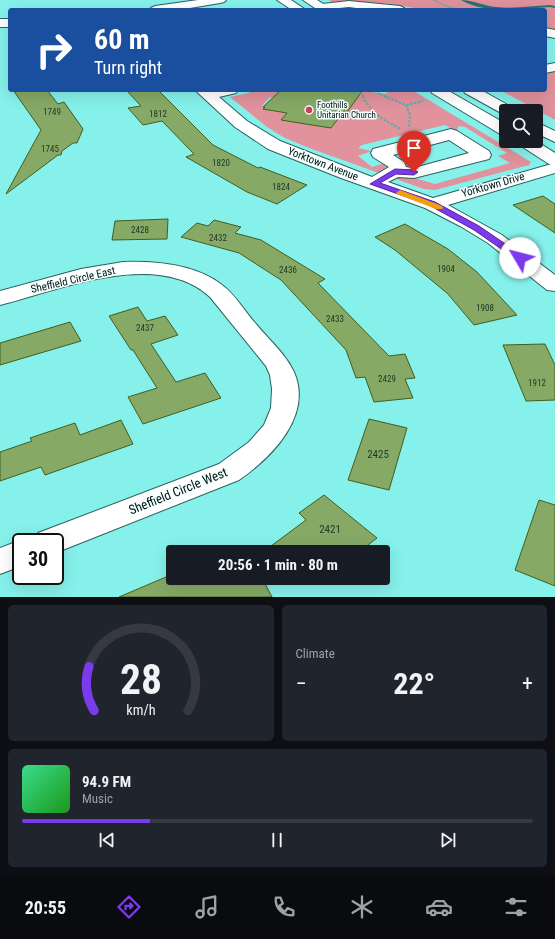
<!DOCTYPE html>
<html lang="en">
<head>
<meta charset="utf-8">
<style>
	:root { --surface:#171b24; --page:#20242c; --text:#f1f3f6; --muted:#9ea1a6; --line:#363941; --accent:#7c3aed }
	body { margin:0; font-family:"Roboto Condensed",sans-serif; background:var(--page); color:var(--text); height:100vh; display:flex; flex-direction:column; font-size:15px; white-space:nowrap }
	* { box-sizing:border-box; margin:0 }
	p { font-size:13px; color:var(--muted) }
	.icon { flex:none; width:22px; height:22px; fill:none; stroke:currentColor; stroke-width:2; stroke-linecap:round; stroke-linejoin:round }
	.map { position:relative; height:597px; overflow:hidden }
	.drawer { display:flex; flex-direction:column; gap:8px; padding:8px; background:#0d0f14; flex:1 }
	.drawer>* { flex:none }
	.banner { position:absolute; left:8px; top:8px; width:539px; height:84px; border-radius:4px; box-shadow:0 4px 16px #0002; background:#1a4fa0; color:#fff; overflow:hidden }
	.fabs { position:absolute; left:499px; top:104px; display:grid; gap:8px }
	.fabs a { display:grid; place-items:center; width:44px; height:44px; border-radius:4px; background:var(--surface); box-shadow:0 4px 16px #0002; font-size:20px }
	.speed { position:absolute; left:12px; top:533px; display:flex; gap:8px; font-size:20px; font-weight:700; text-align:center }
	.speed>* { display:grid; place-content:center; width:52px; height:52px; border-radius:50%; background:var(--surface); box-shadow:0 4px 16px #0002; line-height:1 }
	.speed .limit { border:2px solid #111; border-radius:6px; background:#fff; color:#111 }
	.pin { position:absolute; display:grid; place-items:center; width:34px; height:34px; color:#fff; margin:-41px -17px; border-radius:50% 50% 50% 0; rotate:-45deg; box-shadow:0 0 4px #0007 }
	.pin .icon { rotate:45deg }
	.me { position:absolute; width:44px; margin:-22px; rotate:307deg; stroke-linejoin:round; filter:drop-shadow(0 0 3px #0008) }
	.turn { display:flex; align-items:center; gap:14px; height:84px; padding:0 20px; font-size:18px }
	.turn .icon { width:52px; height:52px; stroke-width:2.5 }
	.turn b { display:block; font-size:28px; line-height:34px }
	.big { font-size:30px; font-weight:700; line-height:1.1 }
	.drawer .tile { flex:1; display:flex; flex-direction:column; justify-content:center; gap:6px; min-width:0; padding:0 14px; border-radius:6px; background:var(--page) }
	.drawer .dial { align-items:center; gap:0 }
	.dial svg { height:104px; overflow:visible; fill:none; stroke:var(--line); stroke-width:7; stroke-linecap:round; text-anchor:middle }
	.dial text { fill:var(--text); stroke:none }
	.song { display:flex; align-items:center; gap:12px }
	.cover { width:48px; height:48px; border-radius:6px; background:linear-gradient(135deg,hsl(150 70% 55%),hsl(120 70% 35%)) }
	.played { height:4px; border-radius:2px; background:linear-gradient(90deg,var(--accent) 25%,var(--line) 25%) }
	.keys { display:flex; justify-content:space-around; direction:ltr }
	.heat { display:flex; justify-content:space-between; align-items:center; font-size:22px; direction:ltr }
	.drawer .tiles { flex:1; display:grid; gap:8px; grid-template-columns:1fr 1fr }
	.tile:last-child { grid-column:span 2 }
	.trip { position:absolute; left:166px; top:545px; width:224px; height:40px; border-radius:4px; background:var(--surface); box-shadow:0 4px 16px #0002; font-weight:700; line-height:40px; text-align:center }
	.tab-bar { display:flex; height:64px; justify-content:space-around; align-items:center; background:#090b0e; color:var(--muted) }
	.tab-bar .icon { width:28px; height:28px }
	.tab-bar .on { color:var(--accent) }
	.tab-bar b { font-size:18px; color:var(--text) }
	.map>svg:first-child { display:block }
	.green { fill:#e1929c; fill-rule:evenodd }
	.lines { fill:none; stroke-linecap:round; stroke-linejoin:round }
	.stream { fill:#247370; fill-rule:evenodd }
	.building { fill:#86a966; stroke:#405f1e }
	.minor-casing { stroke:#28615f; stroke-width:2 }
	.major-casing { stroke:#28615f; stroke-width:2 }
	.path-far1 { stroke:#5caca8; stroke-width:1.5; stroke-dasharray:2 1; stroke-linecap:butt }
	.path { stroke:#5caca8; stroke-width:2; stroke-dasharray:2.5 1.5; stroke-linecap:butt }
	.minor { fill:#fff; fill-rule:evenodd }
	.major { fill:#fff; fill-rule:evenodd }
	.route { fill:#7c3aed; stroke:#51269a }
	.slow { fill:#f59e0b }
	.poi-dot { fill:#cd3d5f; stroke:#f5fffe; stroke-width:1.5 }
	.labels { text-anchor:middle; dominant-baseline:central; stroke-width:3; stroke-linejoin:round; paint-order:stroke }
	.far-poi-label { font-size:9px; fill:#001413; stroke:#f5fffe; text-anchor:start }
	.number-label { font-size:9px; fill:#223928 }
	.street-label { font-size:11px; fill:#001413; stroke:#f5fffe }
	.near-number-label { font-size:11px; fill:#223928 }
	.near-street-label { font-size:13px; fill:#001413; stroke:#f5fffe }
</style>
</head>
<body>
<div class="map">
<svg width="555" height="597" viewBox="0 0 555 597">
	<rect width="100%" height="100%" fill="#86f1eb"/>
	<g class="green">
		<path d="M329,0h226v32l-10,-4v-18h-118l-43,-7 -1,1 -26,-3 -24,2z"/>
		<path d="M555,71v49l-55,-30h45v-17z"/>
		<path d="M261,90h46l-38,8 -7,8 3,1 -2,2 24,4 -6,7 50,8 13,-17 3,1 9,-22 30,4 4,-4h22l119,72 -2,3 -94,25 -11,-1 -115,-41 -24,-10 -18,-11 -37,-30zM445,125l11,6 3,-5 6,1 42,26 -9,3 12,7 -75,21 -27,-8 -26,-12 -10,3 -14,-11 14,-5 -14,-3 4,-3z"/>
	</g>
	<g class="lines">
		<path class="stream" d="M461,0c12,0 23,6 35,7 18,2 36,-1 54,-2l5,1v2l-5,-1c-28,2 -63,8 -89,-7z"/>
	</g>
	<g class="building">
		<path d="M13,90h34l11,14 6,-2 19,27 -6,14h-4l-11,8 -1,4h-3l-52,39 35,-64z"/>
		<path d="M126,90h32l55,55 45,23 2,-1 47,18 -30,19 -30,-12 -61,-35 8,-3 -32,-33 -19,4 -15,-17 13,-2z"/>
		<path d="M281,90h82l-16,22 -3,-1 -13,17 -50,-8 6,-7 -24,-4 2,-2h-2z"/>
		<path d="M543,196l12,8v29l-42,-28z"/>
		<path d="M168,219l-1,20 -55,1 3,-19z"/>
		<path d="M214,220l27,7 -6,6 26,7 64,39 -7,4 71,73 16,-2 10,24 -10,1 8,19 -39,4 -9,-25 -9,1 -10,-28 -65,-70 -42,-27 -58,-16 16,-14 11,3z"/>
		<path d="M405,224l43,25 29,23 40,43 -43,10 -26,-31 -53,-44 -20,-13z"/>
		<path d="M138,307l9,14 18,-5 13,19 -27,9 25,38 29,-9 16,25 -78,26 -15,-27 29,-9 -24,-38h-2l-22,-34z"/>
		<path d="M70,322l11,19 -81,24v-22z"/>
		<path d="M545,344l10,21v35l-29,1 -23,-56z"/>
		<path d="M369,419l38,9 -18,62 -41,-10z"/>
		<path d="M121,420l12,24 -88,31 -4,-8 -41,14v-29l32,-11 -2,-3 45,-15 5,12z"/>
		<path d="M324,495l53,43 -18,14h-96l43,-32 -7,-7z"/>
		<path d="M539,500l16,5v81l-40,-16z"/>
		<path d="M173,574v4h89l10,19h-153z"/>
	</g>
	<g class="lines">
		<g class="minor-casing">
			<g id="minor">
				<path d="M198,0h28l-2,2 -4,1 -42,7h-29l2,-2 4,-2z"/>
				<path d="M349,1l51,5 4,2 2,2h-36l-21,-3 -29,3 -4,-3 2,-2 4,-1z"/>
				<rect x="0" y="19" width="10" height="8"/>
				<path d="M545,28l10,2v8l-10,-2z"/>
				<path d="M555,63v8l-10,2v-8z"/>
				<path d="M195,90h43l-2,3 -17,4 28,24 33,20 92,36 17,-10 -16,-10 -2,-4 2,-4 78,-20 6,2 32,20 2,4 -2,4 -75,19 -16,-1 -10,5 45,16 122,-35v10l-107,32 54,30 53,40v16l-8,-1 -59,-47 -28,-17 -35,-18 -84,-30 -73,-29 -33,-22zM449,140l20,13 -55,15 -8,-1 -2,-5 -11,-7z"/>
				<path d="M123,262c32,-1 72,2 99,23 14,10 22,26 34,39 13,16 29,29 38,48 19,44 -22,85 -55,108l-184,73v-11h-21l4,-9 181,-69 30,-22 15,-17 7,-17 1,-19 -2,-14 -4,-9 -56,-69c-53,-49 -150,-7 -210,8v-14l81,-22z"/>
				<path d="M21,540l6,2h-6v24l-21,8v-26z"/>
			</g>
		</g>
		<g class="major-casing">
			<g id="major">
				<path d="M277,0h14l15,10h-14z"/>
				<path d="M303,0h14l16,10h-15z"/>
				<path d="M430,90h17l59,34v12l-6,-2 -68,-41z"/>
				<path d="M463,90h18l32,18 3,3h-10v4l-3,-1 -38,-21z"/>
				<path d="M536,122l19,9v11l-19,-9z"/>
				<path d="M516,141h20l19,12v12l-6,-1 -31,-20z"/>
			</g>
		</g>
		<g class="path-far1">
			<path d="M434,0l12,6 14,4"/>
			<path d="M303,90l3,1"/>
			<path d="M333,90l29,4 2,3"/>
			<path d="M250,92l7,-2"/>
			<path d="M378,93l9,4"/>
		</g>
		<g class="path">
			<path d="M363,96c7,17 22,25 38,33"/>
			<path d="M384,96l22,9 17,-4"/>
			<path d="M406,105l4,10 -1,12"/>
		</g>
		<use href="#minor" class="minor"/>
		<use href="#major" class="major"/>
	</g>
	<path class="route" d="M395,169l19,1 4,2 -4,3 -18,-1 -16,9 55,19 44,24 44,30 1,2 -1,2h-6l-43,-30 -45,-25 -59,-21z"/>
	<path class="slow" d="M400,190l42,16 1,2 -1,1h-6l-39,-15 -1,-1z"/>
	<circle class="poi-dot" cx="309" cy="110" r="4"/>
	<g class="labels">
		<g class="far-poi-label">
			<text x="317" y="105">Foothills<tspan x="317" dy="10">Unitarian Church</tspan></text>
		</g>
		<g class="number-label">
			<text x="52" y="112">1749</text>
			<text x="158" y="114">1812</text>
			<text x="50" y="149">1745</text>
			<text x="221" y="163">1820</text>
			<text x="281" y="187">1824</text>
			<text x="140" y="230">2428</text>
			<text x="218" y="238">2432</text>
			<text x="446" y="269">1904</text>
			<text x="288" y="270">2436</text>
			<text x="485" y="308">1908</text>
			<text x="335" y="319">2433</text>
			<text x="145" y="328">2437</text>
			<text x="387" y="379">2429</text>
			<text x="537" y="383">1912</text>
		</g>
		<g class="street-label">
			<text transform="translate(323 164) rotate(21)">Yorktown Avenue</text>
			<text transform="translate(493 185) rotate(-16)">Yorktown Drive</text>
			<text transform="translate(73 280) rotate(-13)">Sheffield Circle East</text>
		</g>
		<g class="near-number-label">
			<text x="378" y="454">2425</text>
			<text x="330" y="529">2421</text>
		</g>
		<g class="near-street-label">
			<text transform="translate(178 491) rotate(-22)">Sheffield Circle West</text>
		</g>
	</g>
</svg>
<div class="fabs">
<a><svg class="icon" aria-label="search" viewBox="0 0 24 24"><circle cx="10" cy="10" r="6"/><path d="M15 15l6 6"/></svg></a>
</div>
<div class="speed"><div class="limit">30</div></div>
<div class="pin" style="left:414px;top:172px;background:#d93025"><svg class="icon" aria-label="arrive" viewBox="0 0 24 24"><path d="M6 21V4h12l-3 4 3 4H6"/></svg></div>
<svg class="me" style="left:520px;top:258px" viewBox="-20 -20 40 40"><circle r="19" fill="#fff"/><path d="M0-13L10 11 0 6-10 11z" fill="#7c3aed"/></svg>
<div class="trip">20:56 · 1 min · 80 m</div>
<div class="banner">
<div class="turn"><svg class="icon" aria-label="right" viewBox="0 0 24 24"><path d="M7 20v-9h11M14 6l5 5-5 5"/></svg><div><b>60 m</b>Turn right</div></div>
</div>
</div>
<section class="drawer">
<div class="tiles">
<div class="tile dial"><svg viewBox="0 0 100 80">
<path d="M14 69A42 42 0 1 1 86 69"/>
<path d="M14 69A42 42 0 0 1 10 35" stroke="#7c3aed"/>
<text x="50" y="56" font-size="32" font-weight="700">28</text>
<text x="50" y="72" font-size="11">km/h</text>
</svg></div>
<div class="tile"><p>Climate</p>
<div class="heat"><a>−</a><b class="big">22°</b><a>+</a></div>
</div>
<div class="tile">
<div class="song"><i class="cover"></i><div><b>94.9 FM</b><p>Music</p></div></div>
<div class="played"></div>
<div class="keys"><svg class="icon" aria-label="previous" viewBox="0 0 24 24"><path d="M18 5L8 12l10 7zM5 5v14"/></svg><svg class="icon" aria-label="pause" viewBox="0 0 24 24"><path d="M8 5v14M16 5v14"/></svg><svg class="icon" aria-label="next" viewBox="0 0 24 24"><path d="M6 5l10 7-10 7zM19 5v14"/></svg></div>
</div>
</div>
</section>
<nav class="tab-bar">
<b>20:55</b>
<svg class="icon on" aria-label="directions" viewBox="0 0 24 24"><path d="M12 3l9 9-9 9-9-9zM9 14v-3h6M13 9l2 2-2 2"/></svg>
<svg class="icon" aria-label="music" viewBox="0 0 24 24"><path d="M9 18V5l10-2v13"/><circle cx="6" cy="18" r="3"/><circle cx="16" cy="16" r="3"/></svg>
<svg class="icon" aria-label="phone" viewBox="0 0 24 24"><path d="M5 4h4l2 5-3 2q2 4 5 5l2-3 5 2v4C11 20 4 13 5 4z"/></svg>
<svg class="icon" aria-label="climate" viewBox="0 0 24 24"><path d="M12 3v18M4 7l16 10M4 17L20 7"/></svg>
<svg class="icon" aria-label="car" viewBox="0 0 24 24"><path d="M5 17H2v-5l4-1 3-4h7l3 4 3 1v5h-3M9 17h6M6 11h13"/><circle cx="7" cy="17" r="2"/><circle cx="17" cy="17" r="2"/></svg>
<svg class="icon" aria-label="filters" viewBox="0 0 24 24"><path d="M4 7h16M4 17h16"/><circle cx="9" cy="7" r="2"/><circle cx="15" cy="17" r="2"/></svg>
</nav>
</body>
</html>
